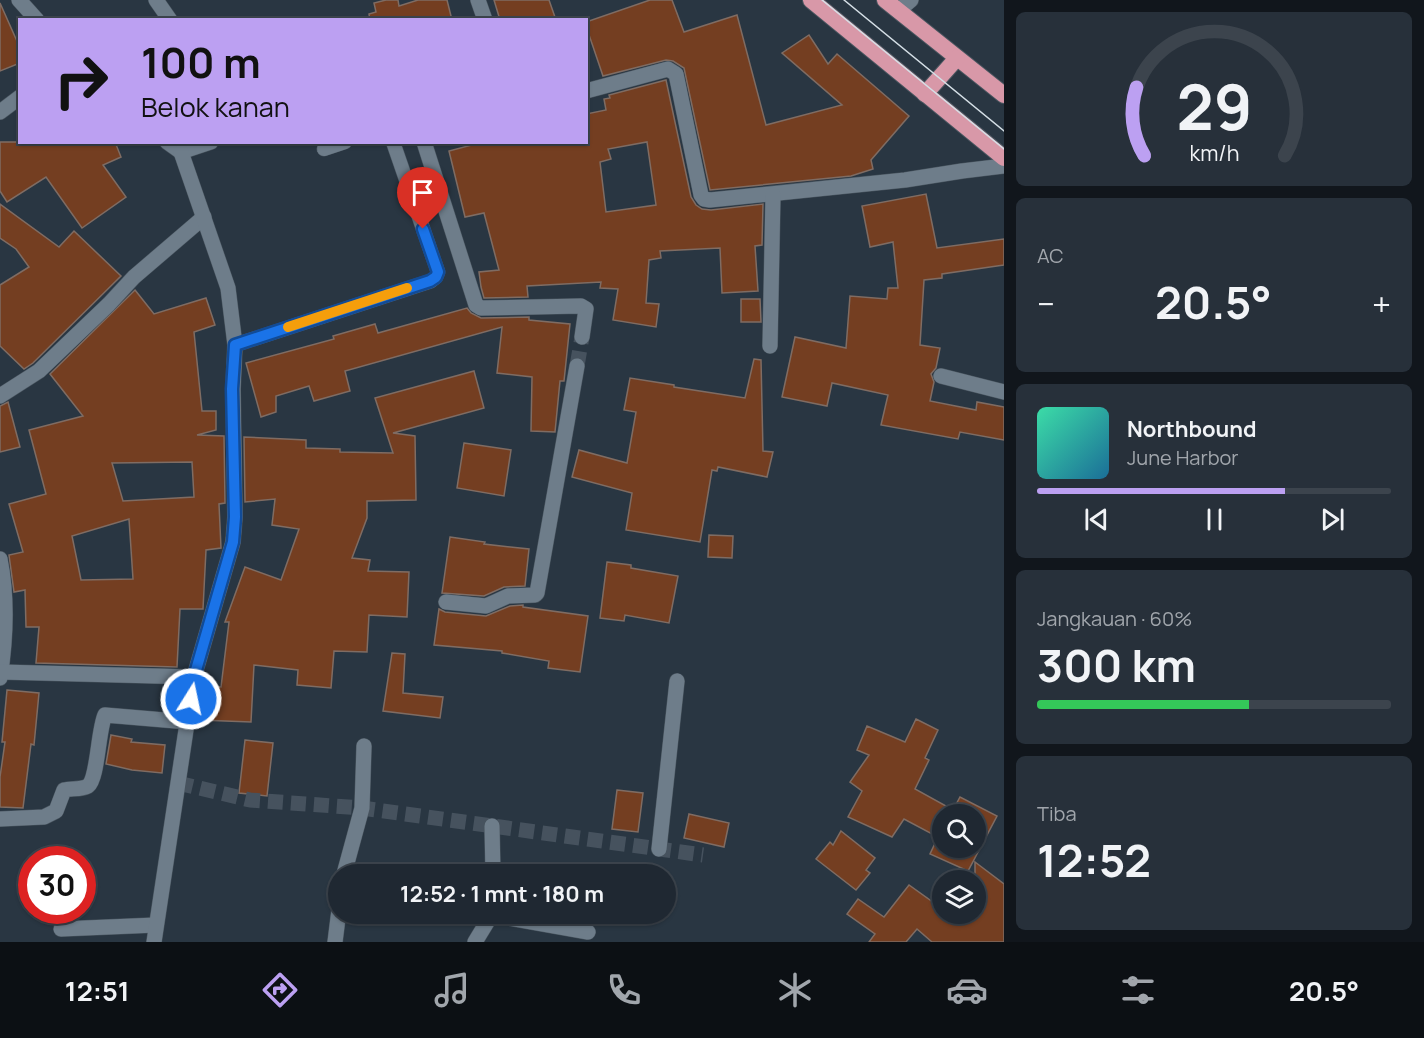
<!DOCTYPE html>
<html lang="id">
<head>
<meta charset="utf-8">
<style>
	:root { --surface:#1f2832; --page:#27303a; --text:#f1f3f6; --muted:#a1a6ac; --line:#3c444d; --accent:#bca0f2 }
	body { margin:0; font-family:Manrope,sans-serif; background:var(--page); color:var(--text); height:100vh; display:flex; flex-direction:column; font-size:22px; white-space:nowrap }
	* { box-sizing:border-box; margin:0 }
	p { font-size:20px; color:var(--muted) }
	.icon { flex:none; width:33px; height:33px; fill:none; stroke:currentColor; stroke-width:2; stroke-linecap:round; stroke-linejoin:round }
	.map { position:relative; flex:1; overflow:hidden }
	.details { display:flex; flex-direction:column; gap:12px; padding:12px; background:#11161c; width:420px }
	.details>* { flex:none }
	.hud { position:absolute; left:18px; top:18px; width:570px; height:126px; border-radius:0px; box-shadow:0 2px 4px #0004,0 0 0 2px var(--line); background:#bca0f2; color:#111; overflow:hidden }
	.controls { position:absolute; left:932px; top:804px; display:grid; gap:12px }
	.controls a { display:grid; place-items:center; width:54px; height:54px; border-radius:50%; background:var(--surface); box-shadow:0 2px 4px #0004,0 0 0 2px var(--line); font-size:30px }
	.speed { position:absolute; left:18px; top:846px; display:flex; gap:12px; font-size:30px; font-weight:700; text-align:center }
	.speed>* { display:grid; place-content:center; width:78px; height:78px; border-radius:50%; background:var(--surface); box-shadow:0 2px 4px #0004,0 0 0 2px var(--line); line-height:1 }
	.speed .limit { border:9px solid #d22; background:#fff; color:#111 }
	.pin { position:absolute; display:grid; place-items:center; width:51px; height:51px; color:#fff; margin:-62px -26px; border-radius:50% 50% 50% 0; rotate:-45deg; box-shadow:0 0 6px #0007 }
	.pin .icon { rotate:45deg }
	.me { position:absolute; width:66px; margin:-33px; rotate:10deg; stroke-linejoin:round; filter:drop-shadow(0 0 4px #0008) }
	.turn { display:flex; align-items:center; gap:21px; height:126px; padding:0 24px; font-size:27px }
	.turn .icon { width:78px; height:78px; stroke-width:2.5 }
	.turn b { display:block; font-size:42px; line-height:51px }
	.big { font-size:45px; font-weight:700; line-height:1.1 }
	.details .card { flex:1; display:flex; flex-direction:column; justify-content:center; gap:9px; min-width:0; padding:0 21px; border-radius:9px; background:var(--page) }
	.details .dial { align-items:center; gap:0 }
	.dial svg { height:156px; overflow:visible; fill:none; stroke:var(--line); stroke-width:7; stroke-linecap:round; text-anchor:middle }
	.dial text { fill:var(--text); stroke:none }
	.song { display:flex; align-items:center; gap:18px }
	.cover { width:72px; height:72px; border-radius:9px; background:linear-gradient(135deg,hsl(160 70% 55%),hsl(200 70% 35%)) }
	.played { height:6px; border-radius:3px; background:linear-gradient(90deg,var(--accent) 70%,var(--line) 70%) }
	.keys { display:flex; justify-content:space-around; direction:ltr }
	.heat { display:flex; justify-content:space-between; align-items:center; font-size:33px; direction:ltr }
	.charge { height:9px; border-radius:4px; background:linear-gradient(90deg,#34c759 60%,var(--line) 0) }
	.trip { position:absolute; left:328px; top:864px; width:348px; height:60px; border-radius:30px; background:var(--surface); box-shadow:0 2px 4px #0004,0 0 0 2px var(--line); font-weight:700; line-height:60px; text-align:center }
	.tabs { display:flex; height:96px; justify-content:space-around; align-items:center; background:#0c1014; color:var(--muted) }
	.tabs .icon { width:42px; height:42px }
	.tabs .current { color:var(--accent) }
	.tabs b { font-size:27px; color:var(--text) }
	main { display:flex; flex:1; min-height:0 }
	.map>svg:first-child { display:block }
	.building { fill:#743e21; stroke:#7f6c63; stroke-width:1.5; fill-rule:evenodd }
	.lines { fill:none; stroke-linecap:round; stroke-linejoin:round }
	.minor-tunnel { stroke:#46525e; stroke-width:15; stroke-dasharray:15 8; stroke-linecap:butt }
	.service-casing { stroke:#49555f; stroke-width:15 }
	.minor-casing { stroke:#49555f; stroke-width:16 }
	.trunk-casing { stroke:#49555f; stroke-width:18 }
	.service { stroke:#6e7d8a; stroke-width:14 }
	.minor { stroke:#6e7d8a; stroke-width:15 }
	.trunk { stroke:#d898a8; stroke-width:16 }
	.tram { stroke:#d5dfe6; stroke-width:1.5 }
	.route-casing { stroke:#114b97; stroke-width:15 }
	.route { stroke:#1a73e8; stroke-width:10 }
	.slow { stroke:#f59e0b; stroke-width:10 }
</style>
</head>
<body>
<main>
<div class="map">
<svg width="1004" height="942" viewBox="0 0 1004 942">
	<rect width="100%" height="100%" fill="#293642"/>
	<g class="building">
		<path d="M386,0h12l1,6 19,-6h29l5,20h-82l-1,-6 7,-2 -2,-9z"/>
		<path d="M494,0h55l7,20h-56z"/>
		<path d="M650,0h22l12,32 53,-17 29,110 76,-20 -60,-52 27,-18 19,29 9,-10 72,62 -38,44 2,9 -22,7 -141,14 -26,-122 -11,-7 -7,-1 -63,16 -17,-50v-4z"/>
		<path d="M0,3l20,45v15l-20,8z"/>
		<path d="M666,80l25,117 5,8 6,4 9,1 52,-6 -1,41 -7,1 3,45 -36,2 -2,-45 -60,3 1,7 -12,2 -3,43 13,1 -3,23 -43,-7 5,-31 -18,-1 1,-6 -74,4 1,11 -44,1 -3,-11 -2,-15 20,-2 -15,-57 -19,4 -16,-66 34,-9h103v-28l20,-4 -2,-11 6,-1 -1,-3zM647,142l9,63 -50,7 -6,-50 11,-3 -3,-10z"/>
		<path d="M0,142h115l6,15 -18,8 23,32 -44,31 -36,-51 -39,25 -7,-11z"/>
		<path d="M926,194l11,54 67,-9v26l-62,9v4l-18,2 -4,65 20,3 -4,20 -5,6 3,8 -4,19 46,9 1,-8 27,5v33l-44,-8 -2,7 -77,-14 7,-30 -56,-12 -5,23 -45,-9 13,-60 51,11 4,-52 37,3 1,-11h10l-5,-46 -23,5 -8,-41z"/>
		<path d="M0,204l59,43 15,-16 47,45 -88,87 -9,6 -24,-23v-61l29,-18 -13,-18 -16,-11z"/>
		<path d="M135,290l19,24 52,-16 9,27 -21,7 8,79h14v19l-19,5 27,1 1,67 -6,1 2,44 -15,2 -3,59h-23l-3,58 -141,-4 3,-36h-13l-1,-37 -11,2 -5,-37 14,-3 -14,-48 37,-10 -17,-64 54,-14 -33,-42zM192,462l2,35 -71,4 -11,-38zM129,519l4,60 -52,1 -9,-44z"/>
		<path d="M741,299h19l1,23h-20z"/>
		<path d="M467,308l4,5 10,5 48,-1v3l41,4 -6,57h-4l-5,51 -24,-1 1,-54 -35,-4 5,-46 -157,44 5,20 -36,10 -5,-15 -33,10v16l-15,5 -15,-54 88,-24 -1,-3 42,-12 3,9z"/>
		<path d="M754,359l7,1 2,91 10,1 -6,25 -49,-10 -1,4 -5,-1 -12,72 -74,-12 6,-37 -60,-16 7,-27 48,13 9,-51 -12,-2 6,-32 44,7v2l71,11z"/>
		<path d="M474,371l10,37 -91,25 22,3 1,64 -49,1v17l-15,40 18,2 -2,11 41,1 -2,45 -38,-2 -2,37 -33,-1 -3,37 -34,-3 1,-15 -44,-5 -3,57 -52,-2 3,-34 19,1 8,-65h-4l20,-55 36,13 18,-51 -27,-4 3,-26 -30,3 -1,-65 62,3v8l34,1v3l53,1 -18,-55z"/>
		<path d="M8,402l12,45 -20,5v-46z"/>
		<path d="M464,443l47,7 -7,46 -47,-8z"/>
		<path d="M709,535l24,1 -1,22 -24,-1z"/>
		<path d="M450,537l35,5 -1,2 45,5 -4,37 -21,1 -20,9 -42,-3z"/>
		<path d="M607,562l24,3v3l47,8 -9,47 -44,-8 -1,6 -24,-3z"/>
		<path d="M523,605v2l65,9 -8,56 -32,-4 1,-7 -47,-8v-2l-68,-6 5,-36 6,3 41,4 24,-10z"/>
		<path d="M392,653l13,1 -2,39 40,4 -3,21 -57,-7z"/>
		<path d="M7,690l32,3 -5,52 -3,-1 -8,64 -23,-1v-30l5,-35h-3z"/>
		<path d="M916,719l22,11 -13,28 4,2 -14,29 38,21 7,-13 37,19 -29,55 -38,-17 8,-17 -34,-18 -12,18 -44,-20 14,-26 -12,-9 19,-27 -12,-5 10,-24 38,16zM942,814h33v34h-33z"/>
		<path d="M111,735l21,4 -1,3 34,3 -3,28 -30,-3 -26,-6z"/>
		<path d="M245,740l28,3 -6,53 -28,-3z"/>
		<path d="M617,790l26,3 -5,39 -26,-3z"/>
		<path d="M689,814l40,9 -5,24 -40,-9z"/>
		<path d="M841,831l34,27 -9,12 4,3 -14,17 -40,-31 14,-17 3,3z"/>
		<path d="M975,862l29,22v58h-72l-15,-13 -11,13h-37l6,-8 -28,-20 11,-15 26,18 25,-32 32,23 1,6h33z"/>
	</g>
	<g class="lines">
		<g class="minor-tunnel">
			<path d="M577,366l5,-29"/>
			<path d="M178,783l72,17 112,8 341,47"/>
		</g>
		<g class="service-casing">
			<g id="service">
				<path d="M324,149l21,-7"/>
				<path d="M235,345l196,-64 5,-4 2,-5 -45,-130"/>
			</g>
		</g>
		<g class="minor-casing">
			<g id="minor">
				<path d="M19,0l18,20"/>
				<path d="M156,0l14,20"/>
				<path d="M478,0l7,20"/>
				<path d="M898,11l13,-11"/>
				<path d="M586,91l82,-22 8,5 25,121 3,4 6,1 195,-20 57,-9 42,-5"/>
				<path d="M0,112l20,-15"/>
				<path d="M167,142l14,10 30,-10"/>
				<path d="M424,142l52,163 5,3 100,-2 5,3 -4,28"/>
				<path d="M770,346l3,-151"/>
				<path d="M941,376l63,16"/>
				<path d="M0,396l39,-25 70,-67 25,-27 70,-60"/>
				<path d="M0,559c8,40 6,79 0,119"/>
				<path d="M446,602l40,4 22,-10 27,-1 2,-2 40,-227"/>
				<path d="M1,672l193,5"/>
				<path d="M0,819l44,-2 12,-6 8,-21c7,-2 17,0 24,-4 10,-8 10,-56 17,-71l83,7"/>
				<path d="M492,826l1,48"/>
				<path d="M659,849l18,-168"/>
				<path d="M344,874l18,-66 2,-62"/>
				<path d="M492,915l96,17"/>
				<path d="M61,929l95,-4"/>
				<path d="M154,942l40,-265 39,-135 2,-25 -2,-128 2,-44 -7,-57 -47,-136"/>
				<path d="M335,942l4,-32"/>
				<path d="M475,942l17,-28"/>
			</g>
		</g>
		<g class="trunk-casing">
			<g id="trunk">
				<path d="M811,0l193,158"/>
				<path d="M885,0l119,95"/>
				<path d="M925,94l32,-36"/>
			</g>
		</g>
		<use href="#service" class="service"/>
		<use href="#minor" class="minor"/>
		<use href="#trunk" class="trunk"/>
		<g class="tram">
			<path d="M822,0l182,149"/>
			<path d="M844,0l160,131"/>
		</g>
	</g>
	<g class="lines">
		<g class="route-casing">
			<path id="route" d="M191,699l3,-22 39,-135 2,-25 -3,-128 3,-44 195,-64 6,-4 2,-5 -15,-43"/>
		</g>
		<use href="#route" class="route"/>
		<path class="slow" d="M288,327l119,-39"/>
	</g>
</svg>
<div class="controls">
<a><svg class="icon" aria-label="search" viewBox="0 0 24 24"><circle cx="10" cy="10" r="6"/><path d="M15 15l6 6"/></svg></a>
<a><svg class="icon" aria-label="layers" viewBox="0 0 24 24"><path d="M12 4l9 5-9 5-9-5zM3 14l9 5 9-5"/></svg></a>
</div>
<div class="speed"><div class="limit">30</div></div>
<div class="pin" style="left:423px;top:229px;background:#d93025"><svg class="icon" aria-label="arrive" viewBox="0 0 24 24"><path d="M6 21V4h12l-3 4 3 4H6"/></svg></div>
<svg class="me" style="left:191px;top:699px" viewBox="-20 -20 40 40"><circle r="17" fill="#1a73e8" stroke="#fff" stroke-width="3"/><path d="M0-11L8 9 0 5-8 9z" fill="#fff"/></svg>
<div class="trip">12:52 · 1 mnt · 180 m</div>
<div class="hud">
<div class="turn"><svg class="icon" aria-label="right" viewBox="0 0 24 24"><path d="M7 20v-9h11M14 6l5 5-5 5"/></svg><div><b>100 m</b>Belok kanan</div></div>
</div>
</div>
<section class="details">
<div class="card dial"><svg viewBox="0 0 100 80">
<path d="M14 69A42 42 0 1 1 86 69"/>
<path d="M14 69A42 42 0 0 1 10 34" stroke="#bca0f2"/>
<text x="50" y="56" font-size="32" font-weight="700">29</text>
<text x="50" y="72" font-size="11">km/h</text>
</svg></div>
<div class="card"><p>AC</p>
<div class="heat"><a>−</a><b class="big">20.5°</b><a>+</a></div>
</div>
<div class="card">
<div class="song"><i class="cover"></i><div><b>Northbound</b><p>June Harbor</p></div></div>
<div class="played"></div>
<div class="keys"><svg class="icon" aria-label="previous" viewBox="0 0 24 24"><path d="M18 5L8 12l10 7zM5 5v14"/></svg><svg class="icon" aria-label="pause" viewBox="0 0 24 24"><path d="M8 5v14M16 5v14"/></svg><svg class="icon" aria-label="next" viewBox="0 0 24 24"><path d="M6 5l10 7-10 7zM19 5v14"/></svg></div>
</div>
<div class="card"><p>Jangkauan · 60%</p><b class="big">300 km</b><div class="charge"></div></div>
<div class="card"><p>Tiba</p><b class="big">12:52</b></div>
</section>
</main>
<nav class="tabs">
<b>12:51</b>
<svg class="icon current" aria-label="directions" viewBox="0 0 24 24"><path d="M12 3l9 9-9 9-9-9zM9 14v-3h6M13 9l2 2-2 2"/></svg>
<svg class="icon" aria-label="music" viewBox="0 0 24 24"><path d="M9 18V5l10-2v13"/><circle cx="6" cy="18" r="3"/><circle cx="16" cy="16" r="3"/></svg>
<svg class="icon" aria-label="phone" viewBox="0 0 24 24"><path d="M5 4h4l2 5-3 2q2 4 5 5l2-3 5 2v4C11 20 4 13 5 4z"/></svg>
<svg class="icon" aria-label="climate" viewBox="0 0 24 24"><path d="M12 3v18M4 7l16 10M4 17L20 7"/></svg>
<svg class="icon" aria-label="car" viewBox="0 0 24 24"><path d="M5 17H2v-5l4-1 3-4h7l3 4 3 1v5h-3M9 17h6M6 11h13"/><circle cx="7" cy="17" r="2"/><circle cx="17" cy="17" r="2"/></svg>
<svg class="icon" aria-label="filters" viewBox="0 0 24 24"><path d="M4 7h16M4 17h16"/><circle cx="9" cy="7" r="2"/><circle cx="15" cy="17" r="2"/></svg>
<b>20.5°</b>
</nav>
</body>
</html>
